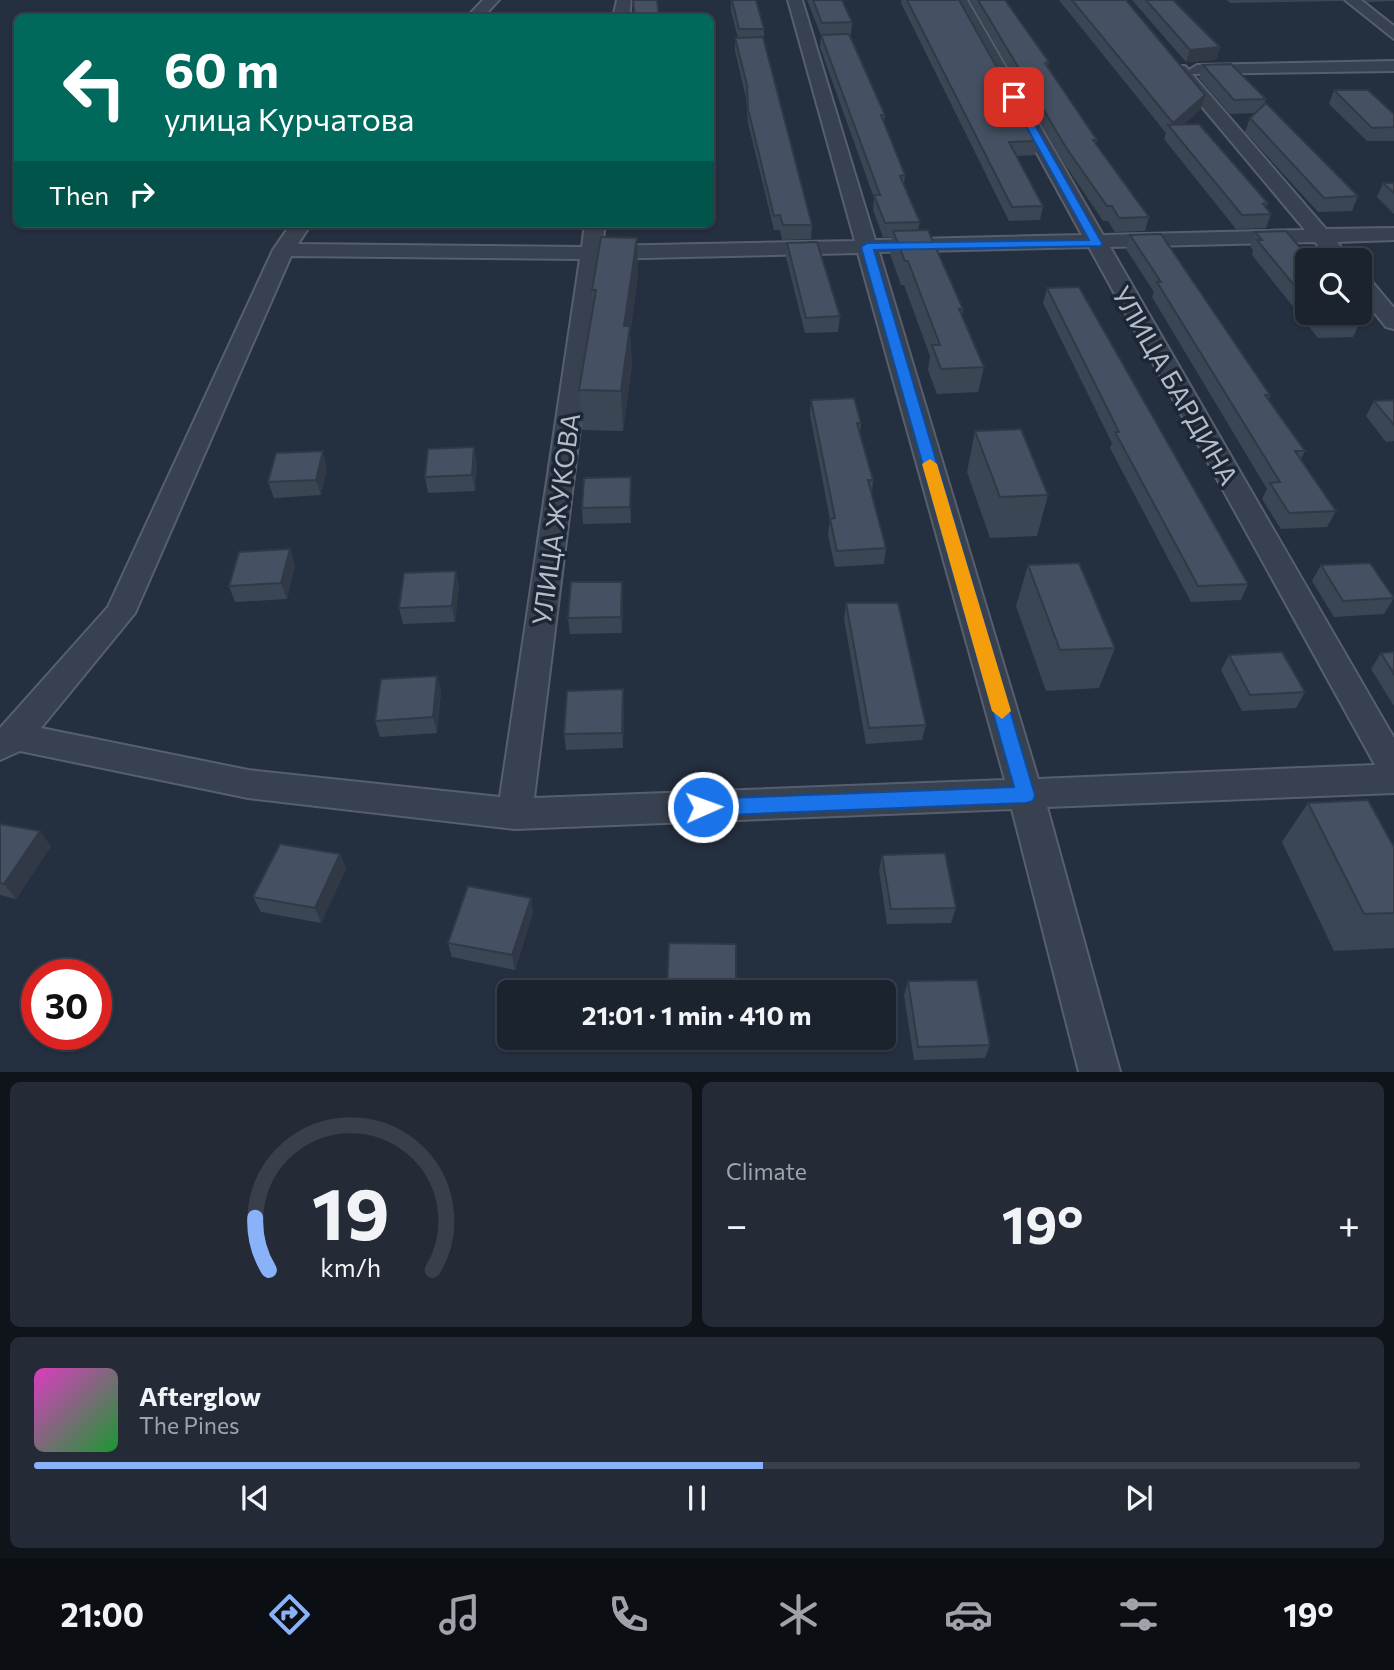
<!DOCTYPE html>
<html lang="en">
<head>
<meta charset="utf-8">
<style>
	:root { --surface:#1b232f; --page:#242b37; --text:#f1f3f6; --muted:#a0a4aa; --line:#39404b; --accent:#89b2f9 }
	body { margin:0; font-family:Commissioner,sans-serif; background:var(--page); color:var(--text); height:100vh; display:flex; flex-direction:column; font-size:26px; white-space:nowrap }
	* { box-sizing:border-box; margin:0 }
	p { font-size:23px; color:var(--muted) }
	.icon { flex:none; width:38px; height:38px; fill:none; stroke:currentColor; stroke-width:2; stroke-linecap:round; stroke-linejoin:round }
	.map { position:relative; height:1072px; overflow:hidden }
	.drawer { display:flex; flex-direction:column; gap:10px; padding:10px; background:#0f131a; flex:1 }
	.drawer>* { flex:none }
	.guide { position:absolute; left:14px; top:14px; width:700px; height:214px; border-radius:10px; box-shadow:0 2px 5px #0004,0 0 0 2px var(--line); background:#00695c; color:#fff; overflow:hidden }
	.tools { position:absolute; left:1295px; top:248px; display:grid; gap:14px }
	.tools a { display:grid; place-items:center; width:77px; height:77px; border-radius:10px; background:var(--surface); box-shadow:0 2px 5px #0004,0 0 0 2px var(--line); font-size:35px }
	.speed { position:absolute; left:21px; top:959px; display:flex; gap:14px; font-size:35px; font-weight:700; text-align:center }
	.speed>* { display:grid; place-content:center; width:91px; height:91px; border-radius:50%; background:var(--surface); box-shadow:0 2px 5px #0004,0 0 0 2px var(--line); line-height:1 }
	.speed .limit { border:10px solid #d22; background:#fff; color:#111 }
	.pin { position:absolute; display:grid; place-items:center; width:60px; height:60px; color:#fff; margin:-30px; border-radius:14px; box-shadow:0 4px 10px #0006 }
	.me { position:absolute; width:77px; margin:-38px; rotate:88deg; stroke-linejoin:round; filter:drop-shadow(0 0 5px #0008) }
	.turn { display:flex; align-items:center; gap:24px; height:147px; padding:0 35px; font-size:32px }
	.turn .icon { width:91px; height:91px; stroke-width:2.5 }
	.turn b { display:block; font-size:49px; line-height:60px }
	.then { display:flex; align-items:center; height:66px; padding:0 35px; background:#0003; gap:14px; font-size:26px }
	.big { font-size:52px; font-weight:700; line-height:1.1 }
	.drawer .tile { flex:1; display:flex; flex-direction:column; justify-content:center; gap:10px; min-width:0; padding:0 24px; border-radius:10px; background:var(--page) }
	.drawer .dial { align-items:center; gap:0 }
	.dial svg { height:182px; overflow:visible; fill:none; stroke:var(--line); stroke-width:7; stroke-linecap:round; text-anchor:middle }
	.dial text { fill:var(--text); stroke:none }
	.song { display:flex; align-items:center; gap:21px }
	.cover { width:84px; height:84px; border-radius:10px; background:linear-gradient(135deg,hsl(310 70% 55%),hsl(130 70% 35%)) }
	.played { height:7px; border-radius:4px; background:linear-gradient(90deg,var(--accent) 55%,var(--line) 55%) }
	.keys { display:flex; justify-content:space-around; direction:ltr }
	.heat { display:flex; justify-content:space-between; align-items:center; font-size:38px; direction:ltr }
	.drawer .tiles { flex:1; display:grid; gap:10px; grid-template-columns:1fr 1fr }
	.tile:last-child { grid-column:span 2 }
	.trip { position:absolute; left:497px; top:980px; width:399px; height:70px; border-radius:10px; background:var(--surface); box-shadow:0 2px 5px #0004,0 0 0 2px var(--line); font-weight:700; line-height:70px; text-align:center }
	.tabs { display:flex; height:112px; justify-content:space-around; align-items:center; background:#0b0e13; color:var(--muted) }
	.tabs .icon { width:49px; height:49px }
	.tabs .on { color:var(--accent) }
	.tabs b { font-size:32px; color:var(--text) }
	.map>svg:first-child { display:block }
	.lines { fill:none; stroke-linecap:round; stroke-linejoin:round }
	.minor-casing { stroke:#565f6d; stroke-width:4 }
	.minor { fill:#38414f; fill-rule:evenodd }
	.wall { fill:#3b4655 }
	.shaded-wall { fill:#303945 }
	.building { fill:#455163; stroke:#303945; stroke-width:2 }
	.route { fill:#1a73e8; stroke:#114b97; stroke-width:2 }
	.slow { fill:#f59e0b }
	.labels { text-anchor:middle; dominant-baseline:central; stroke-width:7; stroke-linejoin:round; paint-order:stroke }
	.street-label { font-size:26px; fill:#b4bcca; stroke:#1d2634 }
</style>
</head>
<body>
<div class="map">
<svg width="1394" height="1072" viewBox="0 0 1394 1072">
	<rect width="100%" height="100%" fill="#242f3f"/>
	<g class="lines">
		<g class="minor-casing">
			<g id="minor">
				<path d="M483,0h16l-17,18h-16z"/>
				<path d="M617,0h14l-2,18h-16z"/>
				<path d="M788,0h14l73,240 207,-5 -129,-235h14l136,235 202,-5 -132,-158v-6h12l4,4 8,-5 197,-4v10l-202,3 134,155 68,-1v12l-57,2 15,19h-21l-16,-19 -205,5 284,491v55l-347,14 73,265h-41l-67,-263 -497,20 -267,-31 -228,-47 -20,9v-32l108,-121 165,-357 18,-26h20l-13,20 284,3 3,-23h20l-3,22 253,-5zM1089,247l286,518 -337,14 -159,-527zM858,253l147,527 -471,18 67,-539zM291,256l289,3 -80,538 -252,-27 -207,-42 94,-115z"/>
				<path d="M1345,0h16l33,26v13z"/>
				<path d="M1360,275l8,2 26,31v21l-8,-2 -26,-32z"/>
			</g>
		</g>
		<use href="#minor" class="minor"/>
	</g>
	<g class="wall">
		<path d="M730,0h26l8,29v12l48,184 -1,14 -29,1 -2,-10h-6l-26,-107 -2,-25 -11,-47v-13h3l-7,-27v-10z"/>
		<path d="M807,0h35l10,22 -1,13h-1l35,80 -1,7 21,53 -1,11 16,36 -2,8 45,79 -1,8 22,50 -6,25 -41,2 -9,-24 2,-14 -26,-71h-3l-11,-31 2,-17h-9l-10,-27 1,-12 -54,-151 1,-12z"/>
		<path d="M901,0h58l79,141 -3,14 -19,1 27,50 -3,14 -31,1 -108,-218z"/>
		<path d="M969,0h36l44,62 -1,5 49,73 -1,4 53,73 -4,14 -30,1 -7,-11h-5l-39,-58z"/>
		<path d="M1059,0h67l75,109 -18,16 85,78 -2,5 5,6 -5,14 -30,1 -72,-90 2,-6z"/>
		<path d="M1132,0h41l47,47 -4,13 -30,2z"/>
		<path d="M1227,0h117l-1,1 -113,2z"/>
		<path d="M1365,0h29v1l-27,1z"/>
		<path d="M1203,65l63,34 -2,6 94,91 -6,15 -34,1 -73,-80 5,-14 6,-5 -26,1 -31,-36z"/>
		<path d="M1334,90l60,24v27h-27l-38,-37z"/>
		<path d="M1383,183h11v31l-17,-17z"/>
		<path d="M1255,232l53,25 -1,3v53h45l8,9 -7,15 -35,1 -66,-83 1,-5 -3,-4z"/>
		<path d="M1130,235l140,160 -1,4 36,52 -4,8 35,52 -9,16 -46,2 -19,-30 5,-10 -115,-192 2,-5 -28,-43z"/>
		<path d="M637,238l1,38 -8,58 2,31 -9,66 -41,-1 -3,-40 14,-83 -1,-17z"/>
		<path d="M787,243l53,73 -2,16 -33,1 -19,-76z"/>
		<path d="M1047,288l201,296 -7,16 -50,2 -81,-154 2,-5 -69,-140z"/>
		<path d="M811,400l50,23 -1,10 13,47 -1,13 14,55 -2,16 -49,3 -7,-32 2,-16 -20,-104z"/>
		<path d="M1394,400v41l-8,1 -20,-26 8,-15z"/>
		<path d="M975,431l73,64 -11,41 -47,2 -23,-66z"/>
		<path d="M477,463l-2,28 -47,2 -3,-16z"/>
		<path d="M327,467l-6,28 -47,3 -6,-16z"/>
		<path d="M631,477v46l-48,1 -1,-16z"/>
		<path d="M290,549l5,16 -8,34 -52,3 -6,-16z"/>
		<path d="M1028,565l87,83 -16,40 -53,3 -30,-85z"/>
		<path d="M1321,565l73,33 -10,16 -50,3 -22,-36z"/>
		<path d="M456,571l3,15 -4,36 -52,2 -4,-16z"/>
		<path d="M623,597l-1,36 -52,1 -2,-16z"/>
		<path d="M846,603l80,122 -4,15 -56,4 -22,-125z"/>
		<path d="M1394,652v54l-23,-37 10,-16z"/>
		<path d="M1229,655l76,37 -9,16 -54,3 -21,-41z"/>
		<path d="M437,676l4,15 -4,42 -57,4 -5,-16z"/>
		<path d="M624,705l-1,43 -57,2 -2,-16z"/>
		<path d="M1308,803l86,44v101l-60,3 -52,-109z"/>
		<path d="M0,824l51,22 -35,53 -16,-4z"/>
		<path d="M340,854l6,15 -25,54 -60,-11 -8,-15z"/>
		<path d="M882,855l74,53 -5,15 -64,1 -8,-54z"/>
		<path d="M531,898l2,15 -18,57 -63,-13 -4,-14z"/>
		<path d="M908,981l82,64 -5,13 -71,2 -10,-65z"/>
	</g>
	<g class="shaded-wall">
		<path d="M1220,47l-4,13 -30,2 4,-12z"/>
		<path d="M1205,95l-4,14 -27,23 -3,-3 2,-6z"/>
		<path d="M637,238l1,38 -8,58 2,31 -9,66 -2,-40 3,-65z"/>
		<path d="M474,447l3,16 -2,28 -3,-16z"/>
		<path d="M323,451l4,16 -6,28 -5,-15z"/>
		<path d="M631,477v46l-1,-16z"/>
		<path d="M290,549l5,16 -8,34 -6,-16z"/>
		<path d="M456,571l3,15 -4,36 -3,-16z"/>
		<path d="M622,582l1,15 -1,36 -1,-16z"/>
		<path d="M437,676l4,15 -4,42 -4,-16z"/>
		<path d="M623,689l1,16 -1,43 -1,-15z"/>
		<path d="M40,831l11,15 -35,53 -12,-15z"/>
		<path d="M340,854l6,15 -25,54 -6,-15z"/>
		<path d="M531,898l2,15 -18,57 -3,-15z"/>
	</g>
	<g class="building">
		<path d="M633,0h24l2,18h-24z"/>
		<path d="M732,0h24l8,29h-25z"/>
		<path d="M813,0h29l10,22 -30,1z"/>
		<path d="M907,0h52l79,141 -29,1 34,64 -31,1z"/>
		<path d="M978,0h27l44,62 -4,1 52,77h-4l56,77 -30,1 -7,-12h-5l-40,-57z"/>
		<path d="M1072,0h54l79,95 -32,28z"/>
		<path d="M1146,0h27l47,47 -30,3z"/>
		<path d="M849,34l36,81h-4l24,60 -5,1 20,46 -35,1 -11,-28h6l-59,-160z"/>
		<path d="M763,37l49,188h-29l-3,-10 -6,1 -26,-107 -1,-24 -12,-47z"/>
		<path d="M1231,64l35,35 -32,1 -31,-35z"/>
		<path d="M1334,90h34l26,24v13l-22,1z"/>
		<path d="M1266,103l92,93 -34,2 -74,-80z"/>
		<path d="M1199,124l69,79 -5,1 8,10 -29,1 -74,-90z"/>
		<path d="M1383,183h11v10z"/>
		<path d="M928,230l35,79h-4l25,58 -43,2 -9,-24h8l-32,-84h-3l-12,-30z"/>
		<path d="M1286,231l22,26h-4l3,4v40l-50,-61h5l-7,-8z"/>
		<path d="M1161,234l109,161h-5l40,56h-10l41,60 -47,2 -19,-30 10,-1 -123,-200h4l-31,-47z"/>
		<path d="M601,237l36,1 -13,88h6l-9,65 -42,-1 17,-100h-4z"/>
		<path d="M817,242l23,74 -34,2 -19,-75z"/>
		<path d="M1079,287l169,297 -50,2 -83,-154h4l-72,-144z"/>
		<path d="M1317,313h35l8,9 -35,1z"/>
		<path d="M854,398l7,25h-4l16,57h-5l18,68 -49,3 -7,-32 5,-1 -24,-118z"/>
		<path d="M1394,400v25l-20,-24z"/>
		<path d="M1021,429l27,66 -48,2 -25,-66z"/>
		<path d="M474,447l-2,28 -47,2 3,-28z"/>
		<path d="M323,451l-7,29 -48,2 8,-29z"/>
		<path d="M631,477l-1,30 -48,1 2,-30z"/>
		<path d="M290,549l-9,34 -52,3 10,-34z"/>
		<path d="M1079,563l36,85 -55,2 -32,-85z"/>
		<path d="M1370,563l24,35 -51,3 -22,-36z"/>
		<path d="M456,571l-4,35 -53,2 5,-35z"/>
		<path d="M571,582h51l-1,35 -53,1z"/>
		<path d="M846,603h52l28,122 -57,3z"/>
		<path d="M1282,652l23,40 -55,3 -21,-40z"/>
		<path d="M1394,652v22l-13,-21z"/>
		<path d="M437,676l-4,41 -58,4 6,-42z"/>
		<path d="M623,689l-1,44 -58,1 3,-43z"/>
		<path d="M1368,800l26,47v66l-30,1 -56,-111z"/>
		<path d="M0,824l40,7 -36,53 -4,-1z"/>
		<path d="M280,844l60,10 -25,54 -62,-11z"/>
		<path d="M945,853l11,55 -65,1 -9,-54z"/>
		<path d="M468,886l63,12 -19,57 -64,-12z"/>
		<path d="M669,943l67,1v48h-69z"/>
		<path d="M977,980l13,65 -72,2 -10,-66z"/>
	</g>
	<path class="route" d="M1014,95l5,2 83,146 -1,3 -227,4 161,545 -2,6 -7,2 -323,13 -7,-3 -3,-6 3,-6 7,-2 311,-12 -153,-540 6,-4 222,-3 -79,-143z"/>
	<path class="slow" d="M930,459l7,5 74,247 -9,8 -10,-8 -70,-247z"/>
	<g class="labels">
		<g class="street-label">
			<text transform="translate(1176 385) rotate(60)">УЛИЦА БАРДИНА</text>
			<text transform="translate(555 519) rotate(-82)">УЛИЦА ЖУКОВА</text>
		</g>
	</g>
</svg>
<div class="tools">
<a><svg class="icon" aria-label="search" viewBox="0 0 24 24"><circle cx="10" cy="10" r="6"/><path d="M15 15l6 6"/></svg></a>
</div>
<div class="speed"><div class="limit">30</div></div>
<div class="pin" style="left:1014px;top:97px;background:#d93025"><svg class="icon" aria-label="arrive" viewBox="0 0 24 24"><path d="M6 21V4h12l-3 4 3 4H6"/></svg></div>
<svg class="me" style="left:703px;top:807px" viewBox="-20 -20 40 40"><circle r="17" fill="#1a73e8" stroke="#fff" stroke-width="3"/><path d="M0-11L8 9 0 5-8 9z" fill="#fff"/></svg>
<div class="trip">21:01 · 1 min · 410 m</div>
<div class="guide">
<div class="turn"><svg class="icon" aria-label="left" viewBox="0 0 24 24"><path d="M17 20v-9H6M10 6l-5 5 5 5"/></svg><div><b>60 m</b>улица Курчатова</div></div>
<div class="then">Then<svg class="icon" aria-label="right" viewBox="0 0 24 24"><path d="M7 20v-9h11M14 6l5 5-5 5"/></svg></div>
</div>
</div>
<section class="drawer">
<div class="tiles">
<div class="tile dial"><svg viewBox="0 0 100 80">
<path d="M14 69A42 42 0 1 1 86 69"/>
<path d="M14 69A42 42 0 0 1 8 46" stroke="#89b2f9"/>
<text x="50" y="56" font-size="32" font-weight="700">19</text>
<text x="50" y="72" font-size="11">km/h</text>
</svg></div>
<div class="tile"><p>Climate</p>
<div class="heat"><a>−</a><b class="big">19°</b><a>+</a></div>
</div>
<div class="tile">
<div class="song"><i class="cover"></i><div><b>Afterglow</b><p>The Pines</p></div></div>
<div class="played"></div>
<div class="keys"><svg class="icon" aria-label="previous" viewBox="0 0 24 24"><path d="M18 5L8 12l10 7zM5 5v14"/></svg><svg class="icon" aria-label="pause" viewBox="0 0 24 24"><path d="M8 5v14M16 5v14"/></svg><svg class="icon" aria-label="next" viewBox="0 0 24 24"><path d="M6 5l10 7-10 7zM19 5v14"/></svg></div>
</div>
</div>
</section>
<nav class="tabs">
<b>21:00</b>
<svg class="icon on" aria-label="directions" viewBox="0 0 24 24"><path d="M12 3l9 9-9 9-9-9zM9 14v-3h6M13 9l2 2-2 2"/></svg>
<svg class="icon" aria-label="music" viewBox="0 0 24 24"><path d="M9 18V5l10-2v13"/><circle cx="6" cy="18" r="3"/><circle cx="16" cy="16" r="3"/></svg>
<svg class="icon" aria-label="phone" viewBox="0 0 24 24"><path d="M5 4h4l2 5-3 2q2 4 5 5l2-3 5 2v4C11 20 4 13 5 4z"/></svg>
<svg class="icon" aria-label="climate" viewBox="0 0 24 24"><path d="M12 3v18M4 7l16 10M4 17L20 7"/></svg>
<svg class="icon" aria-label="car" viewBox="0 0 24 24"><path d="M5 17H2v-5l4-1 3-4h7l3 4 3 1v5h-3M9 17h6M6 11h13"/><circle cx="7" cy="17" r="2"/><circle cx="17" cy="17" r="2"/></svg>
<svg class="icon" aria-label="filters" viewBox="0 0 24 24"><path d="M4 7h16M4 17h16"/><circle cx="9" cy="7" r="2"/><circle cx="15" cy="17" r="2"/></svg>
<b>19°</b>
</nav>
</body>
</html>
